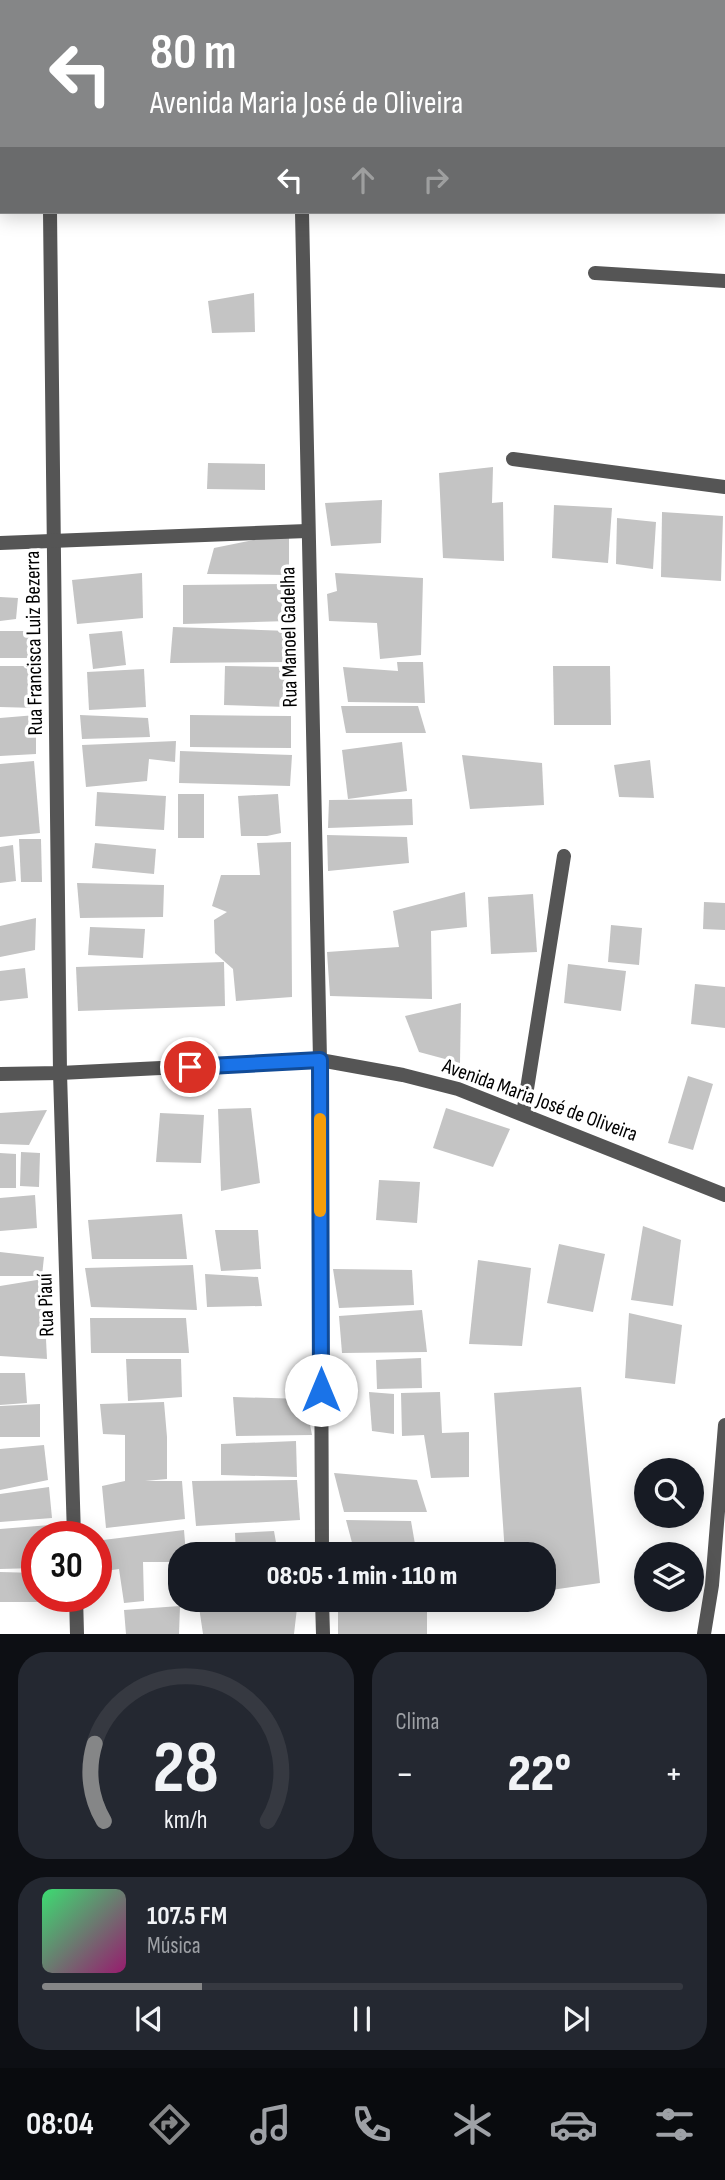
<!DOCTYPE html>
<html lang="pt">
<head>
<meta charset="utf-8">
<style>
	:root { --surface:#171b24; --page:#242831; --text:#f1f3f6; --muted:#9ea1a6; --line:#363941; --accent:#858687 }
	body { margin:0; font-family:"Sofia Sans Condensed",sans-serif; background:var(--page); color:var(--text); height:100vh; display:flex; flex-direction:column; font-size:26px; white-space:nowrap }
	* { box-sizing:border-box; margin:0 }
	p { font-size:23px; color:var(--muted) }
	.icon { flex:none; width:38px; height:38px; fill:none; stroke:currentColor; stroke-width:2; stroke-linecap:round; stroke-linejoin:round }
	.map { position:relative; height:1634px; overflow:hidden }
	.drawer { display:flex; flex-direction:column; gap:18px; padding:18px; background:#0d0f14; flex:1 }
	.drawer>* { flex:none }
	.guide { position:absolute; left:0px; top:0px; width:726px; height:214px; box-shadow:0 4px 18px #0003; background:#858687; color:#fff; overflow:hidden }
	.tools { position:absolute; left:634px; top:1458px; display:grid; gap:14px }
	.tools a { display:grid; place-items:center; width:70px; height:70px; border-radius:50%; background:var(--surface); box-shadow:0 4px 18px #0003; font-size:35px }
	.speed { position:absolute; left:21px; top:1521px; display:flex; gap:14px; font-size:35px; font-weight:700; text-align:center }
	.speed>* { display:grid; place-content:center; width:91px; height:91px; border-radius:50%; background:var(--surface); box-shadow:0 4px 18px #0003; line-height:1 }
	.speed .limit { border:10px solid #d22; background:#fff; color:#111 }
	.pin { position:absolute; display:grid; place-items:center; width:60px; height:60px; color:#fff; margin:-30px; border:4px solid #fff; border-radius:50%; box-shadow:0 2px 7px #0007 }
	.me { position:absolute; width:77px; margin:-38px; rotate:0deg; stroke-linejoin:round; filter:drop-shadow(0 0 5px #0008) }
	.turn { display:flex; align-items:center; gap:24px; height:147px; padding:0 35px; font-size:32px }
	.turn .icon { width:91px; height:91px; stroke-width:2.5 }
	.turn b { display:block; font-size:49px; line-height:60px }
	.lanes { display:flex; align-items:center; height:66px; padding:0 35px; background:#0003; justify-content:center; gap:35px; direction:ltr }
	.lanes .off { opacity:.35 }
	.big { font-size:52px; font-weight:800; line-height:1.1 }
	.drawer .tile { flex:1; display:flex; flex-direction:column; justify-content:center; gap:10px; min-width:0; padding:0 24px; border-radius:28px; background:var(--page) }
	.drawer .dial { align-items:center; gap:0 }
	.dial svg { height:182px; overflow:visible; fill:none; stroke:var(--line); stroke-width:7; stroke-linecap:round; text-anchor:middle }
	.dial text { fill:var(--text); stroke:none }
	.song { display:flex; align-items:center; gap:21px }
	.cover { width:84px; height:84px; border-radius:10px; background:linear-gradient(135deg,hsl(140 70% 55%),hsl(320 70% 35%)) }
	.played { height:7px; border-radius:4px; background:linear-gradient(90deg,var(--accent) 25%,var(--line) 25%) }
	.keys { display:flex; justify-content:space-around; direction:ltr }
	.heat { display:flex; justify-content:space-between; align-items:center; font-size:38px; direction:ltr }
	.drawer .tiles { flex:1; display:grid; gap:18px; grid-template-columns:1fr 1fr }
	.tile:last-child { grid-column:span 2 }
	.trip { position:absolute; left:168px; top:1542px; width:388px; height:70px; border-radius:28px; background:var(--surface); box-shadow:0 4px 18px #0003; font-weight:800; line-height:70px; text-align:center }
	.menu { display:flex; height:112px; justify-content:space-around; align-items:center; background:#090b0e; color:var(--muted) }
	.menu .icon { width:49px; height:49px }
	.menu .active { color:var(--accent) }
	.menu b { font-size:32px; color:var(--text) }
	.map>svg:first-child { display:block }
	.green { fill:#dcdcdc }
	.building { fill:#c4c4c4 }
	.lines { fill:none; stroke-linecap:round; stroke-linejoin:round }
	.service { stroke:#555; stroke-width:14 }
	.minor { stroke:#555; stroke-width:14 }
	.tertiary { stroke:#555; stroke-width:14 }
	.route-casing { stroke:#114b97; stroke-width:18 }
	.route { stroke:#1a73e8; stroke-width:12 }
	.slow { stroke:#f59e0b; stroke-width:12 }
	.labels { text-anchor:middle; dominant-baseline:central; stroke-width:7; stroke-linejoin:round; paint-order:stroke }
	.street-label { font-size:21px; fill:#000; stroke:#fff }
</style>
</head>
<body>
<div class="map">
<svg width="725" height="1634" viewBox="0 0 725 1634">
	<rect width="100%" height="100%" fill="#fff"/>
	<path class="green" d="M265,0h432l-426,2z"/>
	<g class="building">
		<path d="M254,293l1,39 -43,1 -4,-32z"/>
		<path d="M208,463l57,1v26l-58,-1z"/>
		<path d="M493,467l-1,36 11,-1 1,59 -61,-3 -4,-85z"/>
		<path d="M382,500l-1,43 -50,3 -6,-43z"/>
		<path d="M554,505l58,3 -4,55 -56,-5z"/>
		<path d="M662,512l61,4 -2,65 -60,-4z"/>
		<path d="M617,518l39,4 -3,47 -37,-5z"/>
		<path d="M289,533v42l-82,-1 7,-26z"/>
		<path d="M142,573l1,45 -66,6 -5,-44z"/>
		<path d="M335,573l88,5 -2,77 -41,4 -3,-36 -48,-2 -2,-27 10,-3z"/>
		<path d="M288,584l1,37 -106,3v-39z"/>
		<path d="M0,597l18,1 -2,21 -16,2z"/>
		<path d="M173,627l116,4 1,31 -120,1z"/>
		<rect x="0" y="631" width="33" height="27"/>
		<path d="M122,631l4,34 -33,4 -4,-35z"/>
		<path d="M397,662h26l2,41 -77,-1 -5,-35 55,4z"/>
		<path d="M0,666h36v42l-36,-1z"/>
		<path d="M225,666l63,1 -1,40 -63,-2z"/>
		<path d="M553,666h57l1,59h-57z"/>
		<path d="M144,669l2,38 -57,3 -2,-38z"/>
		<path d="M341,706h77l8,27h-80z"/>
		<path d="M36,715v39l-36,2v-38z"/>
		<path d="M80,715l68,3 2,19 -68,2z"/>
		<path d="M190,715l101,1v32l-101,-1z"/>
		<path d="M176,741l-1,21 -26,-3 -2,22 -61,6 -4,-42z"/>
		<path d="M402,742l5,49 -59,8 -6,-49z"/>
		<path d="M180,751l112,4 -2,31 -111,-3z"/>
		<path d="M462,755l80,8 2,42 -74,4z"/>
		<path d="M650,760l4,38 -35,-1 -5,-32z"/>
		<path d="M34,761l6,72 -40,4v-73z"/>
		<path d="M97,792l69,4 -2,34 -69,-4z"/>
		<rect x="178" y="794" width="26" height="44"/>
		<path d="M278,794l3,39 -14,3h-26l-3,-40z"/>
		<path d="M412,799l1,26 -85,3 1,-28z"/>
		<path d="M327,835l80,2 2,26 -81,8z"/>
		<path d="M19,839h22l1,43h-21z"/>
		<path d="M291,842l1,155 -56,4 -3,-32 -18,-16 -1,-33 13,-8 -15,-6 9,-31h39l-3,-32z"/>
		<path d="M95,843l61,6 -2,25 -62,-6z"/>
		<path d="M13,845l3,36 -16,2v-36z"/>
		<path d="M77,883l87,2 -1,32 -83,1z"/>
		<path d="M465,892l2,35 -36,4 1,68 -102,-3 -3,-44 72,-5 -6,-36z"/>
		<path d="M533,894l4,58 -46,2 -3,-57z"/>
		<path d="M704,902l21,1v27l-22,-1z"/>
		<path d="M36,918l-1,32 -35,7v-31z"/>
		<path d="M611,925l31,3 -3,37 -31,-3z"/>
		<path d="M90,927l55,2 -2,29 -55,-3z"/>
		<path d="M224,962l1,44 -147,5 -2,-44z"/>
		<path d="M568,964l58,7 -5,40 -57,-8z"/>
		<path d="M25,968l3,30 -28,3v-30z"/>
		<path d="M695,984l30,3v41l-34,-4z"/>
		<path d="M461,1003l-1,60 -41,-11 -14,-36z"/>
		<path d="M688,1076l25,8 -20,66 -25,-7z"/>
		<path d="M251,1108l9,75 -39,8 -3,-82z"/>
		<path d="M446,1108l64,21 -17,38 -60,-19z"/>
		<path d="M47,1110l-18,35 -29,-1v-31z"/>
		<path d="M160,1113l44,2 -3,48 -45,-1z"/>
		<path d="M21,1152l19,1 -1,34 -19,-1z"/>
		<path d="M0,1153l16,1v34h-16z"/>
		<path d="M379,1180l41,2 -3,41 -41,-3z"/>
		<path d="M35,1195l2,33 -37,3v-33z"/>
		<path d="M182,1214l5,45h-95l-4,-39z"/>
		<path d="M643,1226l38,14 -8,66 -42,-6z"/>
		<path d="M215,1230h43l3,39 -40,2z"/>
		<path d="M559,1244l46,10 -12,58 -46,-9z"/>
		<path d="M0,1252l44,5 -2,19h-42z"/>
		<path d="M478,1260l53,8 -9,78 -53,-2z"/>
		<path d="M193,1265l4,45 -106,-3 -6,-39z"/>
		<path d="M333,1269l79,1 2,35 -75,3z"/>
		<path d="M205,1274l53,3 4,29 -55,1z"/>
		<path d="M43,1279l4,80 -47,-3v-70z"/>
		<path d="M422,1310l5,42 -85,1 -3,-37z"/>
		<path d="M629,1313l53,12 -7,59 -50,-6z"/>
		<path d="M90,1318h96l3,35h-98z"/>
		<path d="M421,1358l1,30 -45,1 -1,-29z"/>
		<path d="M126,1359h55l1,38 -54,4z"/>
		<path d="M0,1373h25l2,30 -27,2z"/>
		<path d="M581,1387l19,196 -56,8v-37h-39l-11,-161z"/>
		<path d="M369,1392l25,2v40l-22,-3z"/>
		<path d="M440,1392l2,41 27,-1v45l-38,1 -7,-43 -22,1 -1,-43z"/>
		<path d="M233,1397l72,2 7,36 -76,1z"/>
		<path d="M164,1402l3,35v42l-22,2h37l3,38 -79,9 -4,-42 23,-5v-46l-22,-1 -3,-30z"/>
		<path d="M40,1404v33h-40v-31z"/>
		<path d="M296,1441l1,36 -76,-2v-31z"/>
		<path d="M44,1445l4,35 -48,10v-41z"/>
		<path d="M334,1473l83,7 10,32h-83z"/>
		<path d="M297,1480l3,40 -104,6 -4,-45z"/>
		<path d="M49,1487l3,31 -52,4v-28z"/>
		<path d="M346,1520l65,1 5,29 -19,4h-42z"/>
		<path d="M50,1525v11h-13v32l-37,1v-40z"/>
		<path d="M184,1530l2,24h-6v8h-37l1,39 -20,2 -5,-34 -14,2 -2,-31z"/>
		<path d="M274,1531l4,23h-42l-1,-21z"/>
		<path d="M0,1572l37,1v23h16l1,6h-54z"/>
		<path d="M231,1600h34v2l-33,1z"/>
		<rect x="338" y="1600" width="89" height="34"/>
		<path d="M180,1606l-1,28h-53l-2,-24z"/>
		<path d="M283,1606l1,6 13,-4 -3,26h-91l-4,-27z"/>
	</g>
	<g class="lines">
		<g class="service">
			<path d="M595,273l130,8"/>
			<path d="M523,1114l41,-258"/>
		</g>
		<g class="minor">
			<path d="M0,129h2"/>
			<path d="M50,212l10,861 14,463"/>
			<path d="M302,212l18,848 2,494"/>
			<path d="M513,459l212,28"/>
			<path d="M0,543l307,-12"/>
			<path d="M76,1596l1,38"/>
			<path d="M322,1600l1,34"/>
		</g>
		<g class="tertiary">
			<path d="M0,1074l60,-1 260,-13 83,15 55,14 267,106"/>
			<path d="M704,1634l8,-49 13,-160"/>
		</g>
	</g>
	<g class="lines">
		<g class="route-casing">
			<path id="route" d="M190,1067l130,-7 1,330"/>
		</g>
		<use href="#route" class="route"/>
		<path class="slow" d="M320,1119v92"/>
	</g>
	<g class="labels">
		<g class="street-label">
			<text transform="translate(289 637) rotate(-91)">Rua Manoel Gadelha</text>
			<text transform="translate(34 643) rotate(-91)">Rua Francisca Luiz Bezerra</text>
			<text transform="translate(540 1100) rotate(20)">Avenida Maria José de Oliveira</text>
			<text transform="translate(46 1305) rotate(-92)">Rua Piauí</text>
		</g>
	</g>
</svg>
<div class="tools">
<a><svg class="icon" aria-label="search" viewBox="0 0 24 24"><circle cx="10" cy="10" r="6"/><path d="M15 15l6 6"/></svg></a>
<a><svg class="icon" aria-label="layers" viewBox="0 0 24 24"><path d="M12 4l9 5-9 5-9-5zM3 14l9 5 9-5"/></svg></a>
</div>
<div class="speed"><div class="limit">30</div></div>
<div class="pin" style="left:190px;top:1067px;background:#d93025"><svg class="icon" aria-label="arrive" viewBox="0 0 24 24"><path d="M6 21V4h12l-3 4 3 4H6"/></svg></div>
<svg class="me" style="left:321px;top:1390px" viewBox="-20 -20 40 40"><circle r="19" fill="#fff"/><path d="M0-13L10 11 0 6-10 11z" fill="#1a73e8"/></svg>
<div class="trip">08:05 · 1 min · 110 m</div>
<div class="guide">
<div class="turn"><svg class="icon" aria-label="left" viewBox="0 0 24 24"><path d="M17 20v-9H6M10 6l-5 5 5 5"/></svg><div><b>80 m</b>Avenida Maria José de Oliveira</div></div>
<div class="lanes"><svg class="icon" aria-label="left" viewBox="0 0 24 24"><path d="M17 20v-9H6M10 6l-5 5 5 5"/></svg><svg class="icon off" aria-label="ahead" viewBox="0 0 24 24"><path d="M12 20V5M6 11l6-6 6 6"/></svg><svg class="icon off" aria-label="right" viewBox="0 0 24 24"><path d="M7 20v-9h11M14 6l5 5-5 5"/></svg></div>
</div>
</div>
<section class="drawer">
<div class="tiles">
<div class="tile dial"><svg viewBox="0 0 100 80">
<path d="M14 69A42 42 0 1 1 86 69"/>
<path d="M14 69A42 42 0 0 1 10 35" stroke="#858687"/>
<text x="50" y="56" font-size="32" font-weight="700">28</text>
<text x="50" y="72" font-size="11">km/h</text>
</svg></div>
<div class="tile"><p>Clima</p>
<div class="heat"><a>−</a><b class="big">22°</b><a>+</a></div>
</div>
<div class="tile">
<div class="song"><i class="cover"></i><div><b>107.5 FM</b><p>Música</p></div></div>
<div class="played"></div>
<div class="keys"><svg class="icon" aria-label="previous" viewBox="0 0 24 24"><path d="M18 5L8 12l10 7zM5 5v14"/></svg><svg class="icon" aria-label="pause" viewBox="0 0 24 24"><path d="M8 5v14M16 5v14"/></svg><svg class="icon" aria-label="next" viewBox="0 0 24 24"><path d="M6 5l10 7-10 7zM19 5v14"/></svg></div>
</div>
</div>
</section>
<nav class="menu">
<b>08:04</b>
<svg class="icon active" aria-label="directions" viewBox="0 0 24 24"><path d="M12 3l9 9-9 9-9-9zM9 14v-3h6M13 9l2 2-2 2"/></svg>
<svg class="icon" aria-label="music" viewBox="0 0 24 24"><path d="M9 18V5l10-2v13"/><circle cx="6" cy="18" r="3"/><circle cx="16" cy="16" r="3"/></svg>
<svg class="icon" aria-label="phone" viewBox="0 0 24 24"><path d="M5 4h4l2 5-3 2q2 4 5 5l2-3 5 2v4C11 20 4 13 5 4z"/></svg>
<svg class="icon" aria-label="climate" viewBox="0 0 24 24"><path d="M12 3v18M4 7l16 10M4 17L20 7"/></svg>
<svg class="icon" aria-label="car" viewBox="0 0 24 24"><path d="M5 17H2v-5l4-1 3-4h7l3 4 3 1v5h-3M9 17h6M6 11h13"/><circle cx="7" cy="17" r="2"/><circle cx="17" cy="17" r="2"/></svg>
<svg class="icon" aria-label="filters" viewBox="0 0 24 24"><path d="M4 7h16M4 17h16"/><circle cx="9" cy="7" r="2"/><circle cx="15" cy="17" r="2"/></svg>
</nav>
</body>
</html>
